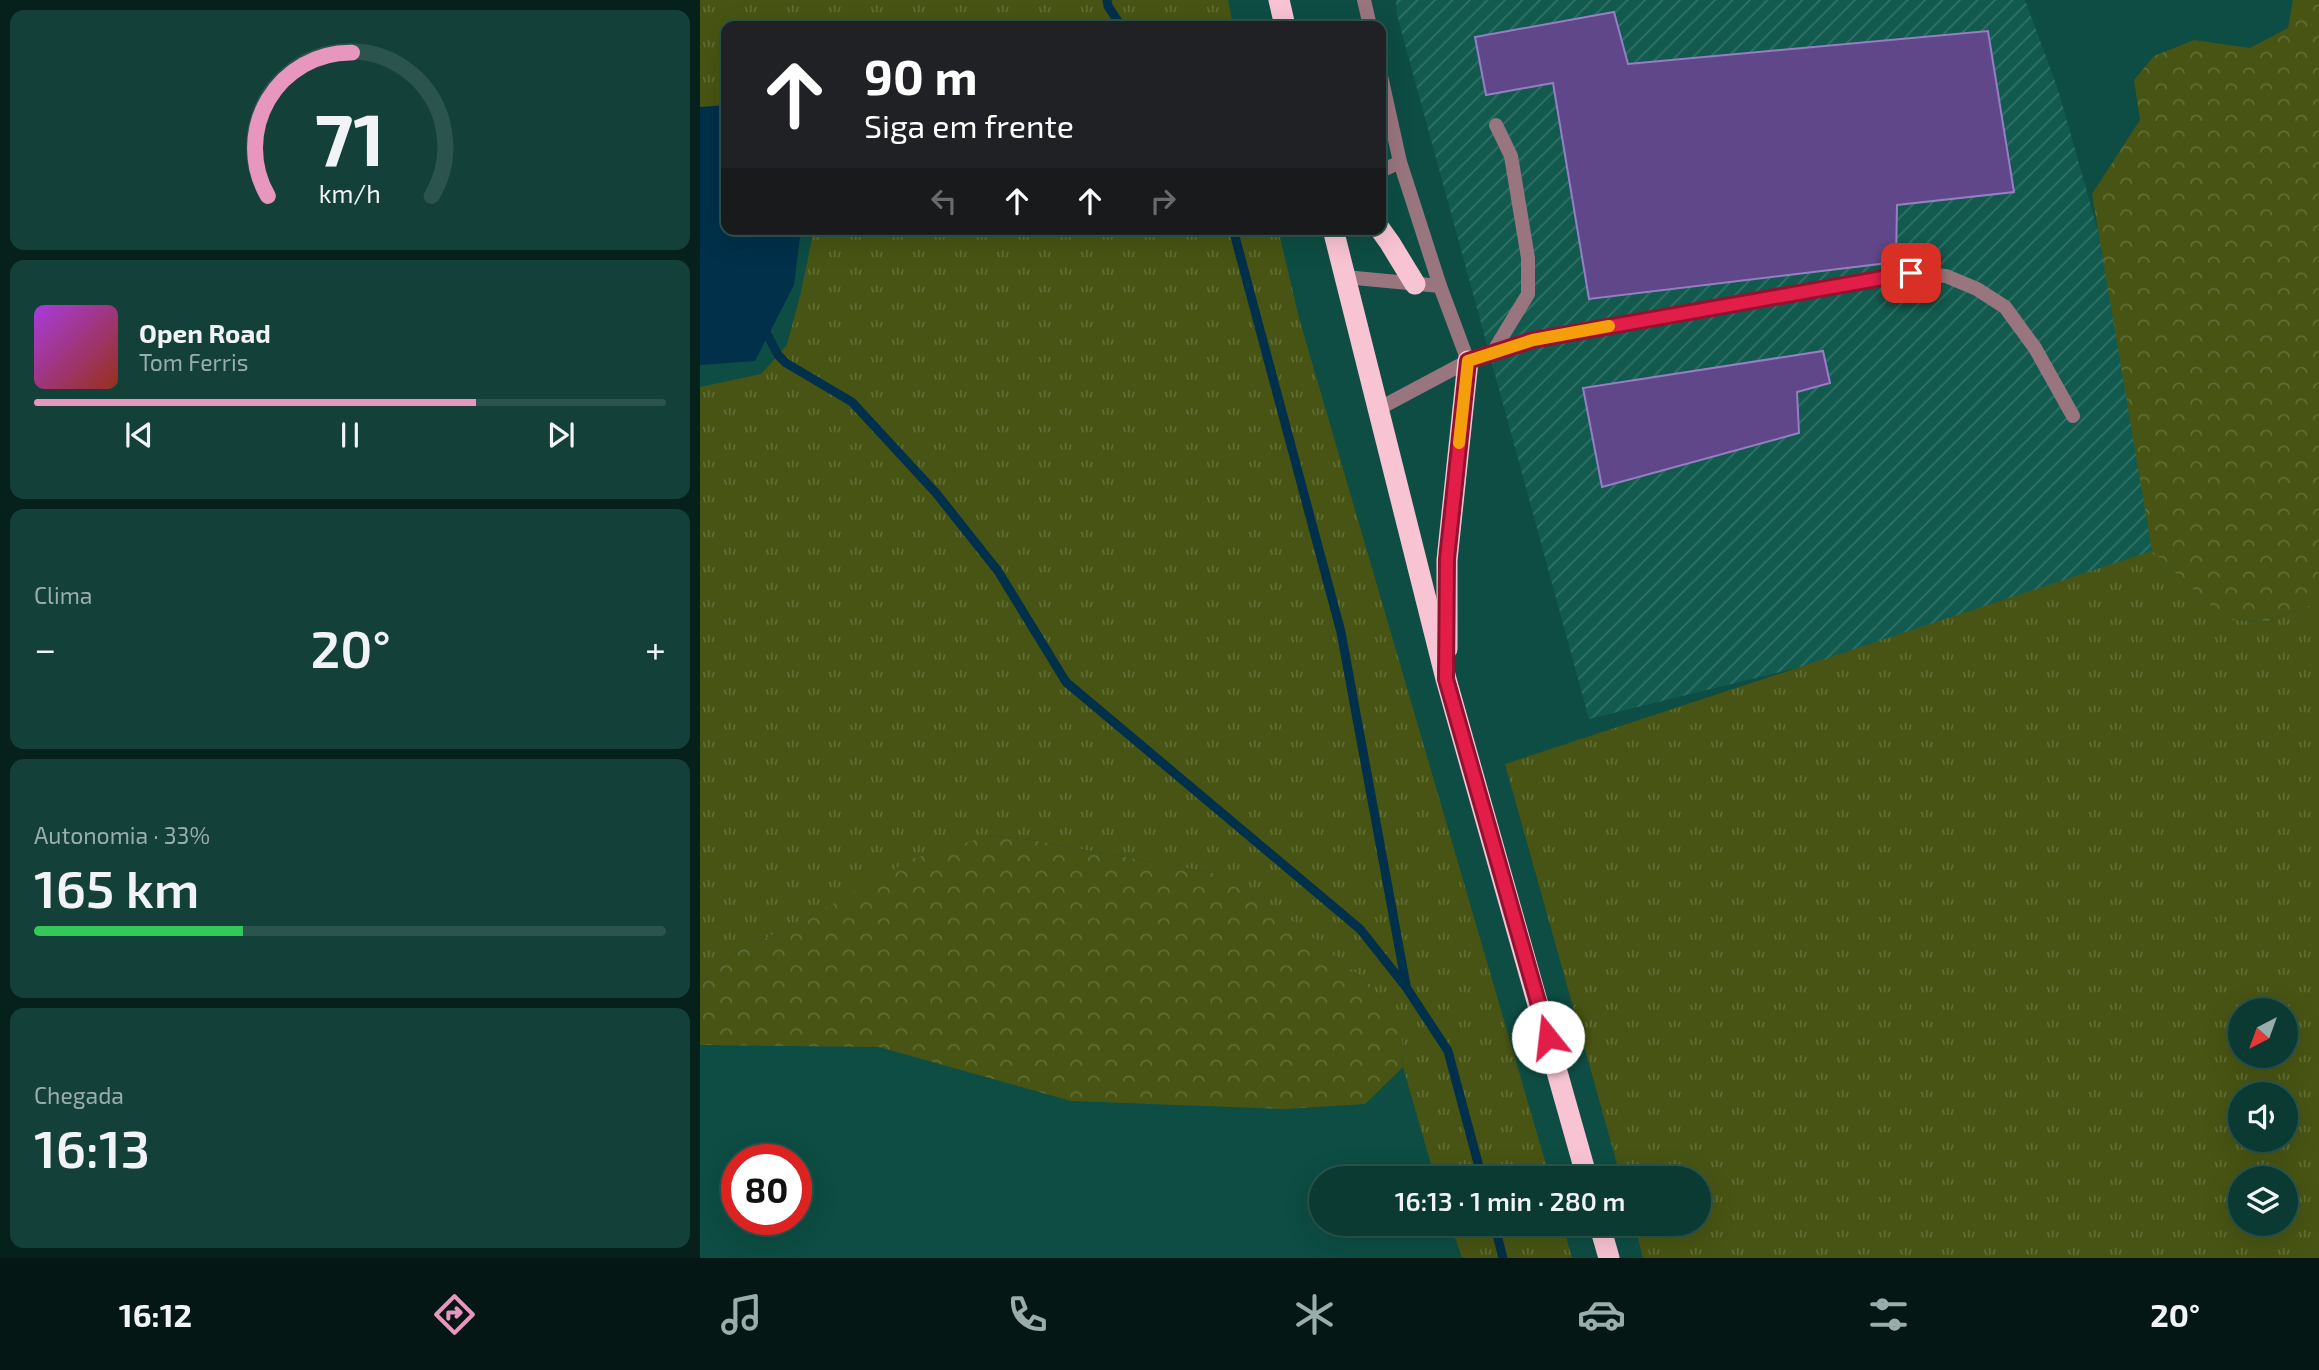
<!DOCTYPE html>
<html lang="pt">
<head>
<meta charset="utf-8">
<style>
	:root { --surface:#0a3a32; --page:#13413a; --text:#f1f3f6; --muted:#99adac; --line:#2a544d; --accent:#e797bd }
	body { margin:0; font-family:"Exo 2",sans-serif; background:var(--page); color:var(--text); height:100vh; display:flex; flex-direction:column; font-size:26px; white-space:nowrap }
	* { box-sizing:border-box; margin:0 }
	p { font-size:23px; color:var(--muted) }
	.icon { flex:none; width:38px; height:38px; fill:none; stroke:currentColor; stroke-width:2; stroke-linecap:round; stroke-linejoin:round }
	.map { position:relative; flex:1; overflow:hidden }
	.sheet { display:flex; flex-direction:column; gap:10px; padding:10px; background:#06201c; width:700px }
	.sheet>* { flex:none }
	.guide { position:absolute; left:21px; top:21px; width:665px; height:214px; border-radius:14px; box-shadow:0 7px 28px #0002,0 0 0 2px var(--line); background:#202124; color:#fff; overflow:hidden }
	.needle { width:46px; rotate:221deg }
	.tools { position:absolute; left:1528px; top:998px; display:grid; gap:14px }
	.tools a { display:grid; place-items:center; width:70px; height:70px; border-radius:50%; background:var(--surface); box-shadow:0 7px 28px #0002,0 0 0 2px var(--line); font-size:35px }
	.speed { position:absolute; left:21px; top:1144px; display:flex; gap:14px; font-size:35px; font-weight:700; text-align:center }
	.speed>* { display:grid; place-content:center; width:91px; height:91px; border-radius:50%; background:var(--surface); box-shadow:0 7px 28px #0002,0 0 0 2px var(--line); line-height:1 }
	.speed .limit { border:10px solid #d22; background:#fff; color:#111 }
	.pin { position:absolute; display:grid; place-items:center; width:60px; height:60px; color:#fff; margin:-30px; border-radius:14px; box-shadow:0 4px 10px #0006 }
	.me { position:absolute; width:77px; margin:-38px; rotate:344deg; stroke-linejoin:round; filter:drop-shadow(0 0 5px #0008) }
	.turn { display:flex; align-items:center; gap:24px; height:147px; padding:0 28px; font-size:32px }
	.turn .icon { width:91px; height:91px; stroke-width:2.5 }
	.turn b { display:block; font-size:49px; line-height:60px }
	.lanes { display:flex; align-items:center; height:66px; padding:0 28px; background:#0003; justify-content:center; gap:35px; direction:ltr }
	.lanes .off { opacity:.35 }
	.big { font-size:52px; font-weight:600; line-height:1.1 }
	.sheet .tile { flex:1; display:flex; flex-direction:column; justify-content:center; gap:10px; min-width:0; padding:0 24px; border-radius:14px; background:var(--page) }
	.sheet .dial { align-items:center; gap:0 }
	.dial svg { height:182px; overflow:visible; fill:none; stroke:var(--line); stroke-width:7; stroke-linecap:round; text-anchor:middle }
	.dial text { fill:var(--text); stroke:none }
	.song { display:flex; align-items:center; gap:21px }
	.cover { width:84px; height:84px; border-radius:10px; background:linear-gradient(135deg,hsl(280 70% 55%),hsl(10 70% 35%)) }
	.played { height:7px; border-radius:4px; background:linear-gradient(90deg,var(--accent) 70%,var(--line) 70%) }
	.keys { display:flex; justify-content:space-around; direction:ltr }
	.heat { display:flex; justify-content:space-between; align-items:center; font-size:38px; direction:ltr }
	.charge { height:10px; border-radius:5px; background:linear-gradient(90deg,#34c759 33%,var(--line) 0) }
	.trip { position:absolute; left:609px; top:1166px; width:402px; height:70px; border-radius:35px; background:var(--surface); box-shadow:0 7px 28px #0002,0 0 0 2px var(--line); font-weight:600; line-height:70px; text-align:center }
	.tabs { display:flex; height:112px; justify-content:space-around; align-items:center; background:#041714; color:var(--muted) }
	.tabs .icon { width:49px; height:49px }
	.tabs .on { color:var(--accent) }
	.tabs b { font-size:32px; color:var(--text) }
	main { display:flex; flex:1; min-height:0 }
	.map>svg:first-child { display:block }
	.industrial { fill:url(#industrial-furrows) }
	.grass { fill:url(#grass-tufts); fill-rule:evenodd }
	.forest { fill:url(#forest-crowns) }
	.water { fill:#00304a }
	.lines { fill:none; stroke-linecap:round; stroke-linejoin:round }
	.stream { stroke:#00304a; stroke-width:9 }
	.building { fill:#5f4789; stroke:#967ec5; stroke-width:2 }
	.lane { stroke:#99757f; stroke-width:14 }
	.highway { stroke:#f8c3d3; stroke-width:21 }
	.route-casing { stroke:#92132f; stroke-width:18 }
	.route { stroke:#e11d48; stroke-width:12 }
	.slow { stroke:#f59e0b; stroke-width:12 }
</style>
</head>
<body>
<main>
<section class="sheet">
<div class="tile dial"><svg viewBox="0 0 100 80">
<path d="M14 69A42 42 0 1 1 86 69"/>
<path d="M14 69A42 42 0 0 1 51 6" stroke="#e797bd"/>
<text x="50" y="56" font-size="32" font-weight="700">71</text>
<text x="50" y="72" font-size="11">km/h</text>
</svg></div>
<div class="tile">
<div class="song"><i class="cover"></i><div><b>Open Road</b><p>Tom Ferris</p></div></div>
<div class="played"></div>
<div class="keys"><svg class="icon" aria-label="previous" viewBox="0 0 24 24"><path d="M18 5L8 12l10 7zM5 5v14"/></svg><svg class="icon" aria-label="pause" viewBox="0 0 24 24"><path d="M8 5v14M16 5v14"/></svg><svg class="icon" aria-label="next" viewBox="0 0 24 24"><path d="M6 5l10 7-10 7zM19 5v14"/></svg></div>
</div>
<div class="tile"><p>Clima</p>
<div class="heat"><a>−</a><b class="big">20°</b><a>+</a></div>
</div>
<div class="tile"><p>Autonomia · 33%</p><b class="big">165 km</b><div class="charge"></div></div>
<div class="tile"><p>Chegada</p><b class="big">16:13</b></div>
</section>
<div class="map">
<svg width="1619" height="1258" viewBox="0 0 1619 1258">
	<defs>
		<pattern id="industrial-furrows" width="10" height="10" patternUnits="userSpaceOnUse" patternTransform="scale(1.75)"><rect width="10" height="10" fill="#125a4e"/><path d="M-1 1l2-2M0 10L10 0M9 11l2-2" fill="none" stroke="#327267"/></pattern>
		<pattern id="grass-tufts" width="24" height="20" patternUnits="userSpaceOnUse" patternTransform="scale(1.75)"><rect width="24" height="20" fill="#485413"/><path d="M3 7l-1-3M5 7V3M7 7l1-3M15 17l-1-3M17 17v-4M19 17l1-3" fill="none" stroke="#606d35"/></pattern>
		<pattern id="forest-crowns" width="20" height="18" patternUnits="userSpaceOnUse" patternTransform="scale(1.75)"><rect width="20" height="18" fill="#485413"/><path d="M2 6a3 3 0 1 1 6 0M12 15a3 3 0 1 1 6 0" fill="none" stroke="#606d35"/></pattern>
	</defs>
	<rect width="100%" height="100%" fill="#0d4d43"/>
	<path class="industrial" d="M696,0h629l33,89 135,481 -604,149 -192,-704z"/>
	<g class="grass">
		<path d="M0,0h528l5,26h-507v85l-26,7z"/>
		<path d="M114,229h464l21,89 251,860h-115l-32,-111 -2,-38 -29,-43 -77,-63 -81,-50 -183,-33 -40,-5 -167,74 -87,43 -37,32v-597l61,-13 26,-29 14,-53z"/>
		<path d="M1452,551l60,56 22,13 34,1 45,-17 6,-5v659h-676l-9,-35h65v-45h-78l-116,-414zM1540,1010h46v45h-46zM1540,1094h46v45h-46zM1540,1178h46v45h-46z"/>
		<path d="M750,1223h112l10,35h-110z"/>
	</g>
	<g class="forest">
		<path d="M1593,0h26v599l-6,5 -45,17 -35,-1 -21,-13 -60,-56 -60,-357 48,-74 -6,-40 20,-24 40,-16 56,8 38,-20z"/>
		<path d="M291,835l40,5 183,33 81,50 77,63 29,43 2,38 -38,37 -80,5 -214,-8 -192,-54 -179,-2v-61l37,-32 87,-43 88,-50z"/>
	</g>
	<path class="water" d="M26,105v124h75l-7,56 -39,76 -55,4v-258z"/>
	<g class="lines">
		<g class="stream">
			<path d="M407,0l1,6 13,20"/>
			<path d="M533,229l108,403 65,353"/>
			<path d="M64,328l14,27 8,8 66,39 84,91 62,78 68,111 294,247 46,58 42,64 34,127"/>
			<path d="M794,1223l9,35"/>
		</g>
	</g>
	<g class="building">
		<path d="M914,12l14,52 360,-33 26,161 -117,13 -1,57 -307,37 -36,-216 -67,12 -11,-58z"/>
		<path d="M1123,351l7,32 -33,9 2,41 -197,54 -19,-99z"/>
	</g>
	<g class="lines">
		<g class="lane">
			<path d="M664,0l6,26"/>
			<path d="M681,76l19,86 40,124 28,75"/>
			<path d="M681,171l19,-9"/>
			<path d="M645,277l95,9"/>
			<path d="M793,352l35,-58v-36l-17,-102 -15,-31"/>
			<path d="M678,409l90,-48 65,-21 378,-67 35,3 31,13 28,18 30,41 38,68"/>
		</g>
		<g class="highway">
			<path d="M579,0l6,26"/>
			<path d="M633,229l113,450 141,499"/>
			<path d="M680,229l10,14 25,41"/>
			<path d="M747,649v-89l21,-199"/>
			<path d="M899,1223l10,35"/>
		</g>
	</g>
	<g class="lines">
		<g class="route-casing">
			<path id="route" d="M848,1037l-102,-358 1,-120 21,-198 65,-21 378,-67"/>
		</g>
		<use href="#route" class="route"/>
		<path class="slow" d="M759,443l9,-82 65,-21 76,-14"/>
	</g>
</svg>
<div class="tools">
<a><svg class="needle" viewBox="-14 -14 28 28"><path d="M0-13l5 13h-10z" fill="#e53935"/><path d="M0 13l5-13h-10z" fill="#99adac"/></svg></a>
<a><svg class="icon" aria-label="sound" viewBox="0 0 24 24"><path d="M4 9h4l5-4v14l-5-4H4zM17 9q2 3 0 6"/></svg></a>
<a><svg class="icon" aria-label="layers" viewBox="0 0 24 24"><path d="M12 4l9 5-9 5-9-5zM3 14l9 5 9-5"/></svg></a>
</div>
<div class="speed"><div class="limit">80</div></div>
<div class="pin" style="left:1211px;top:273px;background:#d93025"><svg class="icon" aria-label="arrive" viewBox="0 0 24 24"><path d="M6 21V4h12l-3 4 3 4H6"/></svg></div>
<svg class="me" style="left:848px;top:1037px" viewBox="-20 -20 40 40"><circle r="19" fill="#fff"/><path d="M0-13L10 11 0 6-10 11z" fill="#e11d48"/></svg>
<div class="trip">16:13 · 1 min · 280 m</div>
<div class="guide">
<div class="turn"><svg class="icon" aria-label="ahead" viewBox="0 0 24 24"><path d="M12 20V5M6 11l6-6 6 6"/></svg><div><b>90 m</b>Siga em frente</div></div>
<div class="lanes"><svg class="icon off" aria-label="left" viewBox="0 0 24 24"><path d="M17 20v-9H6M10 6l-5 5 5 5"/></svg><svg class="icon" aria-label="ahead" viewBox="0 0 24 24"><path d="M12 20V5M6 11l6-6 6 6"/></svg><svg class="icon" aria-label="ahead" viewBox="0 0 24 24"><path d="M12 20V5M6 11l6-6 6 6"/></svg><svg class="icon off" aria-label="right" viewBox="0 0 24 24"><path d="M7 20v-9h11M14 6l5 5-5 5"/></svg></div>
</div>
</div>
</main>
<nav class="tabs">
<b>16:12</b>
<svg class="icon on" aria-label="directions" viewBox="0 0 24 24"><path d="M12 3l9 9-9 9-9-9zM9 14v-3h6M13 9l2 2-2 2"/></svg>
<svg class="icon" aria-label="music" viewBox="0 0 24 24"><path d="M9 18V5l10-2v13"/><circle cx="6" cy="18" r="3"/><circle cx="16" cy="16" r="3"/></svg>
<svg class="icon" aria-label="phone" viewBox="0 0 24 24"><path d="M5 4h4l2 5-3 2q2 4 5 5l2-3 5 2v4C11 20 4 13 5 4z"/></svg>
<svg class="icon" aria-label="climate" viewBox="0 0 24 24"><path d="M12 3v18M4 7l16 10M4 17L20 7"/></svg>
<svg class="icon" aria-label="car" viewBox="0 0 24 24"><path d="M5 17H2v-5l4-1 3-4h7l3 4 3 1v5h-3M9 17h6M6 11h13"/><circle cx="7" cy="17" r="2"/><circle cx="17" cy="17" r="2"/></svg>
<svg class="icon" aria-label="filters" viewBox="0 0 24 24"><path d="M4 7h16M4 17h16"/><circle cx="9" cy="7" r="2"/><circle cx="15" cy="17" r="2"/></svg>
<b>20°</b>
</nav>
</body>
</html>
